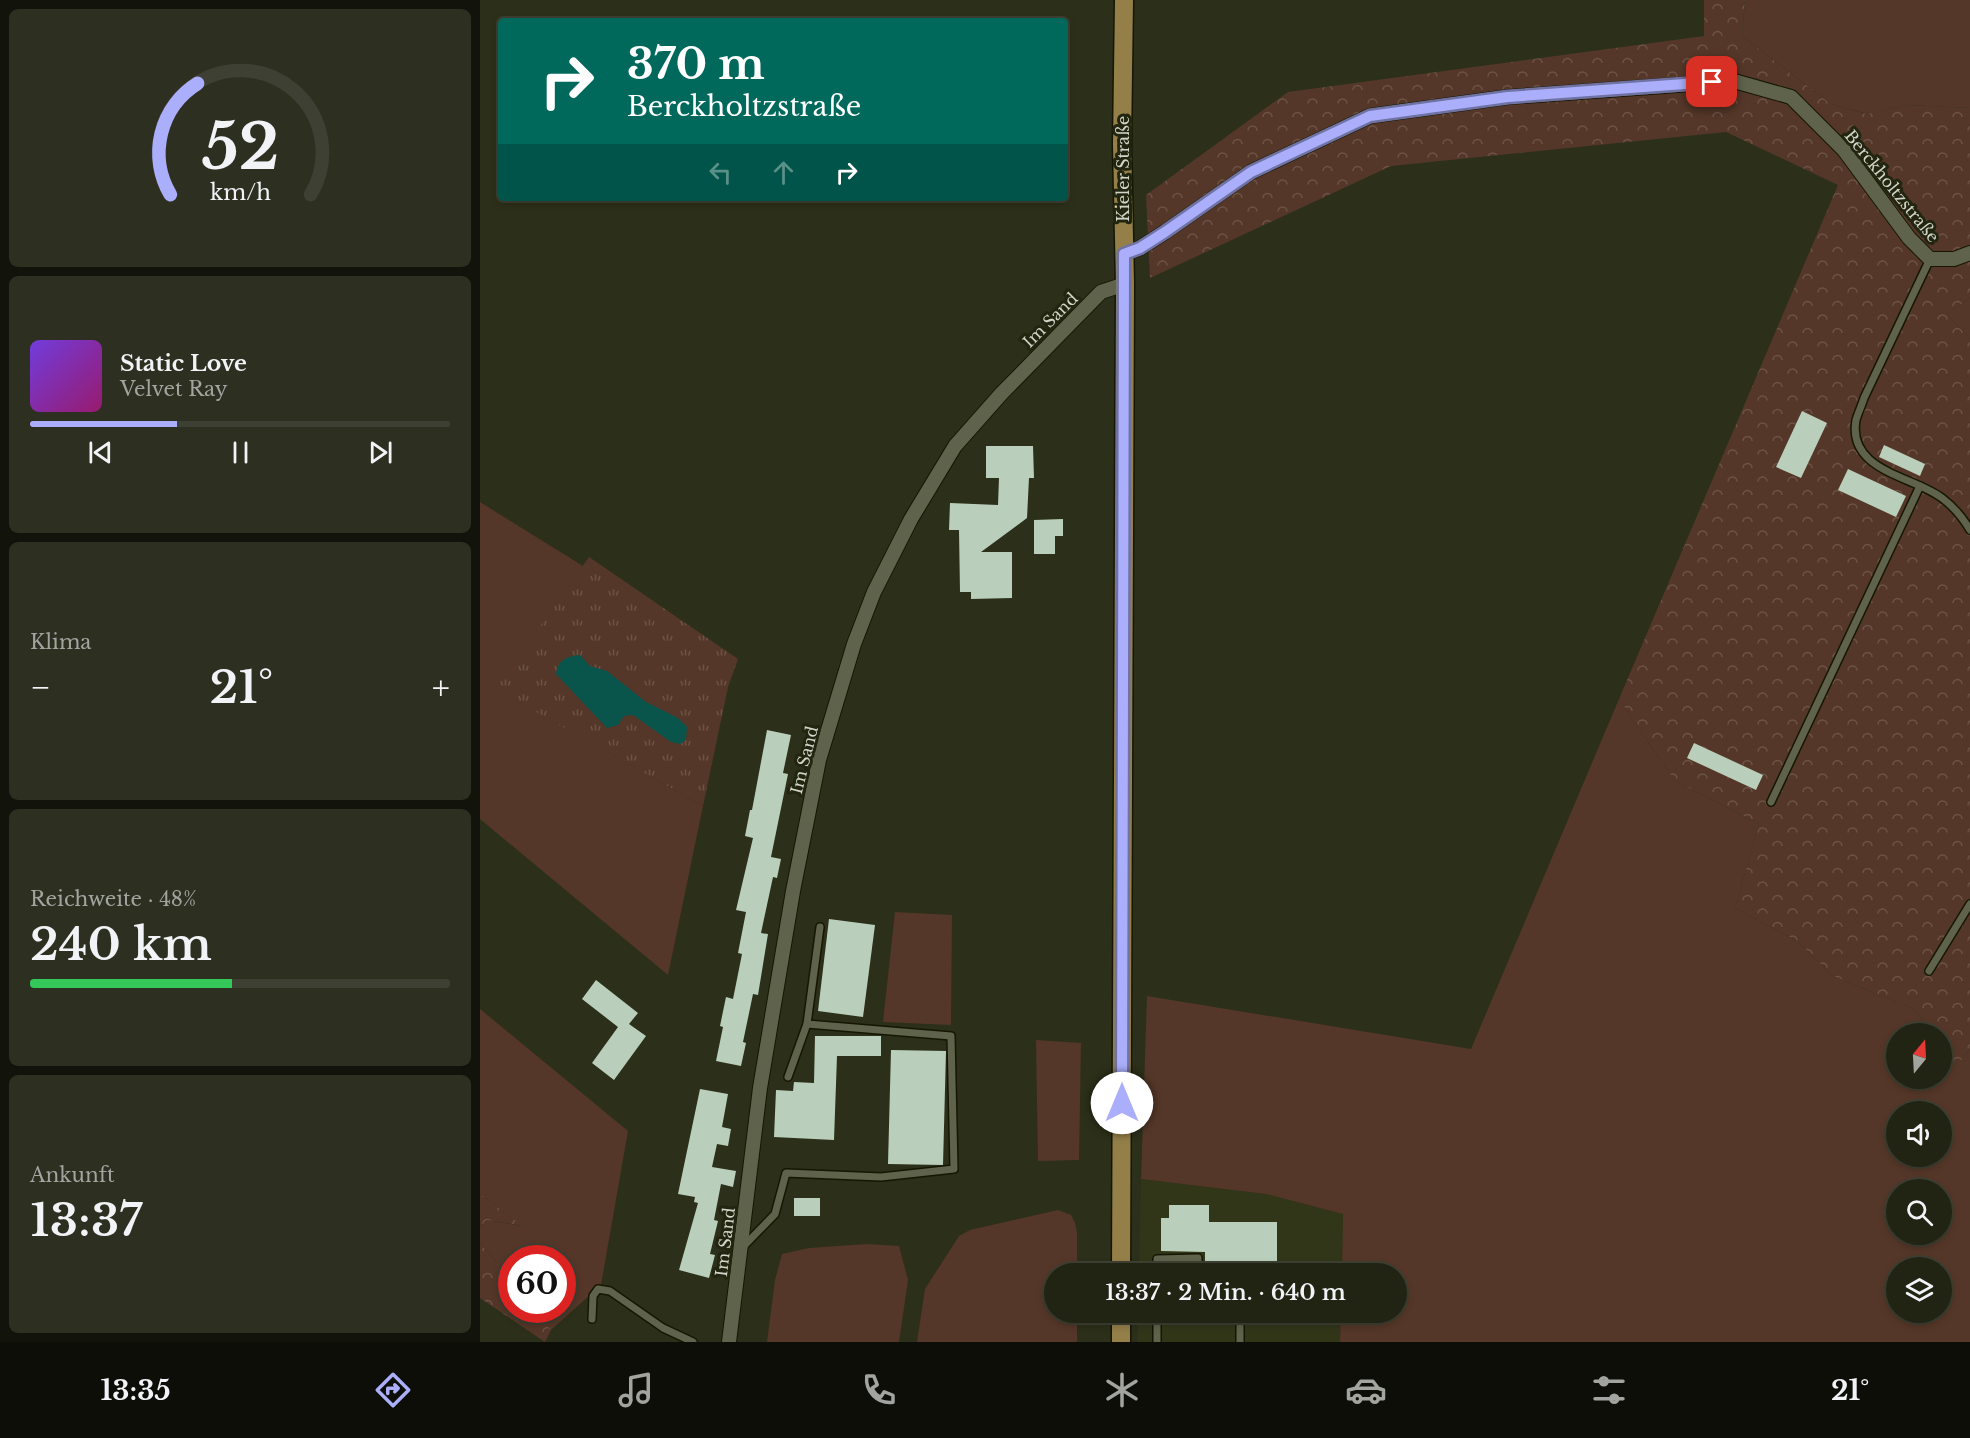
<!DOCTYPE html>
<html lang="de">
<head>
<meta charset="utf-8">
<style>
	:root { --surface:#212313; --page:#2d2f21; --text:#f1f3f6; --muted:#a2a4a0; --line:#3e4033; --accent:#abaffb }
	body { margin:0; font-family:"Libre Baskerville",serif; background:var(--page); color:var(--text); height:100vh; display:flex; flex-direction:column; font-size:22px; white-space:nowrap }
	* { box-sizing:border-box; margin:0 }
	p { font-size:20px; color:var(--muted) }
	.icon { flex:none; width:33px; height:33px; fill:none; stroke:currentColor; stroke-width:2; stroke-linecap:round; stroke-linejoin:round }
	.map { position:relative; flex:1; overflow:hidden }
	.sheet { display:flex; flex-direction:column; gap:9px; padding:9px; background:#12130a; width:480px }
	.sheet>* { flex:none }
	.guide { position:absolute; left:18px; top:18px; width:570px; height:183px; border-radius:6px; box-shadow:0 3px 9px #0003,0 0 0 2px var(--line); background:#00695c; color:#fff; overflow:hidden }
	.needle { width:39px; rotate:18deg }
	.buttons { position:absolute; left:1406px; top:1023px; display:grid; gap:12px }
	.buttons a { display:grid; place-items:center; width:66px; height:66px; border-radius:50%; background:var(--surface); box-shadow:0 3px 9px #0003,0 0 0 2px var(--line); font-size:30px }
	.speed { position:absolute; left:18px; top:1245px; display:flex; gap:12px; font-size:30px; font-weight:700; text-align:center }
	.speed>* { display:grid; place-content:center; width:78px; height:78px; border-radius:50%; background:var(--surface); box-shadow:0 3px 9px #0003,0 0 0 2px var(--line); line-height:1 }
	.speed .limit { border:9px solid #d22; background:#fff; color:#111 }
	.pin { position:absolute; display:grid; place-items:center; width:51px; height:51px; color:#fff; margin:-26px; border-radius:12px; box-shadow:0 3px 9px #0006 }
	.me { position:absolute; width:66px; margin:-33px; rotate:0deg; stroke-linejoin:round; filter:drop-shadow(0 0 4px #0008) }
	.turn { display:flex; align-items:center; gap:21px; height:126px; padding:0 30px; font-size:27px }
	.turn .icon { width:78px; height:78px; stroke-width:2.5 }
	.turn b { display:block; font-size:42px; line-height:51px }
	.lanes { display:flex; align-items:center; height:57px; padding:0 30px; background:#0003; justify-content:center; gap:30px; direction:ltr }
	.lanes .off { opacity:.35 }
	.big { font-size:45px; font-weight:600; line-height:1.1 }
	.sheet .tile { flex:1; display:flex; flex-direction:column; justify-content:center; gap:9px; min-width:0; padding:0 21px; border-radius:9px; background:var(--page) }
	.sheet .dial { align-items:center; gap:0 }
	.dial svg { height:156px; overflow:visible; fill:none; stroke:var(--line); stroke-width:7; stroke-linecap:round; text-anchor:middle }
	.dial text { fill:var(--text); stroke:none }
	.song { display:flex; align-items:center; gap:18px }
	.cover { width:72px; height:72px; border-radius:9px; background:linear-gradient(135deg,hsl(260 70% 55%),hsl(320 70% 35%)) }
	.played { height:6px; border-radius:3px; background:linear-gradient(90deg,var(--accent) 35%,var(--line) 35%) }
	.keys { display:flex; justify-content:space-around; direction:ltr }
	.heat { display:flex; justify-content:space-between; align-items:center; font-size:33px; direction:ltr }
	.charge { height:9px; border-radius:4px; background:linear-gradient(90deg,#34c759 48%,var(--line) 0) }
	.trip { position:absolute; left:564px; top:1263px; width:363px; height:60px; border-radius:30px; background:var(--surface); box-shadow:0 3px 9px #0003,0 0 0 2px var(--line); font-weight:600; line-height:60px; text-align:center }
	.tab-bar { display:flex; height:96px; justify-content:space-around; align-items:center; background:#0d0e08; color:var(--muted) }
	.tab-bar .icon { width:42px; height:42px }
	.tab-bar .selected { color:var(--accent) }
	.tab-bar b { font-size:27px; color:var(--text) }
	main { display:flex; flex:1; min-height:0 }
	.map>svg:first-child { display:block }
	.built { fill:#323619 }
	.grass { fill:#543728; fill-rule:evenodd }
	.forest { fill:url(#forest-crowns) }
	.park { fill:url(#park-tufts) }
	.water { fill:#09544b }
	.building { fill:#b9cfbb }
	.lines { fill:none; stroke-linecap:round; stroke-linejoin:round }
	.lane-casing { stroke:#151703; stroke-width:10 }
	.street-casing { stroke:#151703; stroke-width:16 }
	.primary-casing { stroke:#151703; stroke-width:21 }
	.lane { stroke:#5f634b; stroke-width:7 }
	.street { stroke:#5f634b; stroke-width:14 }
	.primary { stroke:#947f49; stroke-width:18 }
	.route-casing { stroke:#6f72a3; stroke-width:15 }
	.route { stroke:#abaffb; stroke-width:10 }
	.labels { text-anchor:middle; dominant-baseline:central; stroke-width:6; stroke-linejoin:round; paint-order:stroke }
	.street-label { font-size:16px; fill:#d2d5c7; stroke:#22250f }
</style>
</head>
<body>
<main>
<section class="sheet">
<div class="tile dial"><svg viewBox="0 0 100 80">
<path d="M14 69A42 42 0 1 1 86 69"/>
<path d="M14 69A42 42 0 0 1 28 12" stroke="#abaffb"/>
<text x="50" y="56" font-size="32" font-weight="700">52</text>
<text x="50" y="72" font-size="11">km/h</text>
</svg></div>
<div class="tile">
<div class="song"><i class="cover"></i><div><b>Static Love</b><p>Velvet Ray</p></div></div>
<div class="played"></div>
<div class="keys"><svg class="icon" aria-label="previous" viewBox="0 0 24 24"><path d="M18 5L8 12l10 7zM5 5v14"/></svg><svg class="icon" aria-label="pause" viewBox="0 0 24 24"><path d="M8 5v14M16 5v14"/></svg><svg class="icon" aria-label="next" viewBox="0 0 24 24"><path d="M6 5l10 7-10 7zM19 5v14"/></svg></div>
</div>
<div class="tile"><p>Klima</p>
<div class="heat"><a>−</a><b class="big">21°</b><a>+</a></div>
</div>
<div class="tile"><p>Reichweite · 48%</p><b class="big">240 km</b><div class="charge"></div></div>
<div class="tile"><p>Ankunft</p><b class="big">13:37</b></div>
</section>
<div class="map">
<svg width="1490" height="1342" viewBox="0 0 1490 1342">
	<defs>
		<pattern id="forest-crowns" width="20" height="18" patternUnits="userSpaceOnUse" patternTransform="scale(1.5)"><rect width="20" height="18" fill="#543728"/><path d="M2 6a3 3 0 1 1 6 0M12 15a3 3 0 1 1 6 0" fill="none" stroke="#6c5346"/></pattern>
		<pattern id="park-tufts" width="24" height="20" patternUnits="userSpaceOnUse" patternTransform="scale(1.5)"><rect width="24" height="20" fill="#543728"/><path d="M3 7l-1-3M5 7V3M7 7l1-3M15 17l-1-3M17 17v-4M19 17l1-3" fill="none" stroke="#6c5346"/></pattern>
	</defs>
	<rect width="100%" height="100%" fill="#2c2f19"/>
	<g class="built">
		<path d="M661,1179l125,15 77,20 -1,59 -203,1z"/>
		<path d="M658,1313h203l-1,29h-203z"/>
	</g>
	<g class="grass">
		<path d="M1265,0h225v108l-63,-3 -39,9 -37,-10 -89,-68z"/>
		<path d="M1490,298v41l-23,-25z"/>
		<path d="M0,502l103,64 -87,123 207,117 -35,169 -188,-156z"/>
		<path d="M1139,699l55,81 85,44 -24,84 62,33 36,35 83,34 15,23 -35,1v44h45v-29l13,19 16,-19v293h-630l1,-29 55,-1v-38l-54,-1 1,-59 -77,-20 -125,-15 6,-183 324,53zM1416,1112h45v44h-45zM1416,1190h45v44h-45zM1416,1268h45v44h-45z"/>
		<path d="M415,912l57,3 -1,110 -68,-3z"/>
		<path d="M0,1009l148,122 -27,154 -50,45 -16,-20h27v-52h-50l-1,21 -31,-36v-16l7,-7 35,6 -42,-32z"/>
		<path d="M556,1040l45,3 -2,117 -41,1z"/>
		<path d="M578,1210l13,5 4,8 2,10v40l-23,1v38l23,1v29h-160l8,-53 34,-53 11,-6z"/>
		<path d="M387,1244l32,2 9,34 -9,62h-132l8,-62 7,-26 27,-6z"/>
	</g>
	<g class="forest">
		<path d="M1224,0h41l-3,36 89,68 36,10 40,-9 63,3v190l-23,16 23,25v710l-16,20 -13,-20v-15l-10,-1 -15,-23 -83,-34 -36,-35 -62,-33 24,-84 -85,-44 -55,-81 219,-514 -112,-53 -335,34 -241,112 -4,-83 142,-103 416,-56z"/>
		<path d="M0,1194l43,32 -36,-6 -7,7z"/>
		<path d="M0,1243l31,36 1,31h23l16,20 -6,12 -65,-44z"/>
	</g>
	<path class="park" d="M109,557l149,102 -10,28 -25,119 -208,-117z"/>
	<path class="water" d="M100,655l10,11 17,5 39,31 32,16 9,9 -1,13 -6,4 -9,-2 -38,-27 -9,1 -6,9 -11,3 -51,-54c2,-14 11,-18 24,-19z"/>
	<g class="building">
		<path d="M1322,411l25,12 -26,55 -25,-11z"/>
		<path d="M1404,445l41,19 -5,12 -41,-19z"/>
		<path d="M506,446h47l1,32h-5l-2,40 -46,34h31v46l-41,1v-7h-11l-1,-62h-10l1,-27 48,2 1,-27h-13z"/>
		<path d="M1368,469l58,27 -10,21 -58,-27z"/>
		<path d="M583,519v17h-8v18h-21v-34z"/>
		<path d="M287,730l24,5 -8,38 5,1 -17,83 10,2 -4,19 -4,-1 -12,56 7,1 -10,61 -5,-1 -10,48 3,1 -5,23 -25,-5 7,-34 -3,-1 6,-29 7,2 9,-45 -4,-1 8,-41 -10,-2 17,-72 -8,-2 5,-26h2z"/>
		<path d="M1214,743l69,32 -7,15 -69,-32z"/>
		<path d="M349,919l46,6 -12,92 -45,-6z"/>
		<path d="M116,980l42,33 -9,11 17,12 -32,44 -22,-17 26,-36 -36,-28z"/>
		<path d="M335,1036h66v20h-44l-3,84 -60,-3 2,-47 17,1 1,-9 20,1z"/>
		<path d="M411,1050l55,1 -3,114 -55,-1z"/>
		<path d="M220,1089l28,5 -6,33 9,2 -3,17 -11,-2 -5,23 24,4 -3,16 -12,-3 -7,36 4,1 -8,33 5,1 -6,23 -30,-8 19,-67 -4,-1 1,-5 -17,-3z"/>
		<rect x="314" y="1198" width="26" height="18"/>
		<path d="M689,1205h40v17h68v52h-72v-22l-44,-1v-33h8z"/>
	</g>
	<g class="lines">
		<g class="lane-casing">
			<g id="lane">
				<path d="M1450,259l-66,139c-2,7 -6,15 -8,22 -9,51 57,56 86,78 12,9 21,20 28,32"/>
				<path d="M1291,802l149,-316"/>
				<path d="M1449,971l41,-67"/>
				<path d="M308,1077l19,-53"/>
				<path d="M261,1249l34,-35 11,-41 95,4 73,-8 -3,-133 -144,-12 13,-97"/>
				<path d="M642,1273h35v-14l41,-1v16"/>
				<path d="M677,1312v30"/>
				<path d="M677,1315l115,-1"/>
				<path d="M112,1319l1,-23 5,-7 12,2 53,37 30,14"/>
				<path d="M760,1342v-28"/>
			</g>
		</g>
		<g class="street-casing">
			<g id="street">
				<path d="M644,254l16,-6 25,-16 86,-60 119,-56 138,-19 226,-16 57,16 53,53 65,88 21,21h24l16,-6"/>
				<path d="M249,1342l31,-254 33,-197 26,-131 35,-116 20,-52 37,-73 44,-73 46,-52 100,-102 24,-8"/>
			</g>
		</g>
		<g class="primary-casing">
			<g id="primary">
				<path d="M641,1274l4,-990 -3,-140 2,-144"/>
				<path d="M641,1342v-30"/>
			</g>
		</g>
		<use href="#lane" class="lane"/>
		<use href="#street" class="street"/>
		<use href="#primary" class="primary"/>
	</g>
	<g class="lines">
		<g class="route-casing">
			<path id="route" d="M642,1103l2,-849 16,-6 25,-16 86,-60 119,-56 138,-19 204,-15"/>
		</g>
		<use href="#route" class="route"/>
	</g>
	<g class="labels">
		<g class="street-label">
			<text transform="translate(643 169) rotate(-90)">Kieler Straße</text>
			<text transform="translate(1412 186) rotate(51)">Berckholtzstraße</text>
			<text transform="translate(570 320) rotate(-45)">Im Sand</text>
			<text transform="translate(324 760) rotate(-76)">Im Sand</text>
			<text transform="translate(245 1242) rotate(-83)">Im Sand</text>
		</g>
	</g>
</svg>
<div class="buttons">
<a><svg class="needle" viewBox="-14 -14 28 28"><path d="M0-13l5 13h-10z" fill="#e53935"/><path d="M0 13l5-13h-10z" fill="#a2a4a0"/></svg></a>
<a><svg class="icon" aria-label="sound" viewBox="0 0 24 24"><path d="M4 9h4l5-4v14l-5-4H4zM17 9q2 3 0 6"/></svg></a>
<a><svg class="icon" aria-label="search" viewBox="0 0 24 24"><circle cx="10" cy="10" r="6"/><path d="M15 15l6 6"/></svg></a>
<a><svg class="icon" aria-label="layers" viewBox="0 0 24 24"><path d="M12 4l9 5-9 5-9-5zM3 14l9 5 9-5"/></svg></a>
</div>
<div class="speed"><div class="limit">60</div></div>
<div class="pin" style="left:1232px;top:82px;background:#d93025"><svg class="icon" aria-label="arrive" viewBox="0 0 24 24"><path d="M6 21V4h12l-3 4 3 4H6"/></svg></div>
<svg class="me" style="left:642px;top:1103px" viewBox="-20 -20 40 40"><circle r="19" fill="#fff"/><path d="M0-13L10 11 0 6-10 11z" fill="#abaffb"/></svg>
<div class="trip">13:37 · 2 Min. · 640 m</div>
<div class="guide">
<div class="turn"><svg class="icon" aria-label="right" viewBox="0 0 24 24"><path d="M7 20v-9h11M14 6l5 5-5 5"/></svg><div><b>370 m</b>Berckholtzstraße</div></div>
<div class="lanes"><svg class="icon off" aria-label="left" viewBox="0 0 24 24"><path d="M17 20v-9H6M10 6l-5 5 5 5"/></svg><svg class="icon off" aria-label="ahead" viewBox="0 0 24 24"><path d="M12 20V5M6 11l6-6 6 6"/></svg><svg class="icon" aria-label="right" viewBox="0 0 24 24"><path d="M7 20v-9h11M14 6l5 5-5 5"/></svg></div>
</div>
</div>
</main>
<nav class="tab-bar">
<b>13:35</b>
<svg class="icon selected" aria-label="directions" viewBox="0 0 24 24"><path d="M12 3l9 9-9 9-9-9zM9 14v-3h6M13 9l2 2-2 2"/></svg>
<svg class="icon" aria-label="music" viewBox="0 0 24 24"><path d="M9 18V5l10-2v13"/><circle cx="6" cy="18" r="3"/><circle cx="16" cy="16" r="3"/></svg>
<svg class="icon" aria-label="phone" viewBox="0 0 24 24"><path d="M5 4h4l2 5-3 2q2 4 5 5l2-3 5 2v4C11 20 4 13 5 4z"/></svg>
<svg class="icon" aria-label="climate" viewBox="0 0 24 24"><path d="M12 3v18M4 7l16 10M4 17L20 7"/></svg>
<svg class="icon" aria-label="car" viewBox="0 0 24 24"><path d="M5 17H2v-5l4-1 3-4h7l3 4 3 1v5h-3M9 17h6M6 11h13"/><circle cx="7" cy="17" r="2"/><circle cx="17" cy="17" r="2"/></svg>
<svg class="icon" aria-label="filters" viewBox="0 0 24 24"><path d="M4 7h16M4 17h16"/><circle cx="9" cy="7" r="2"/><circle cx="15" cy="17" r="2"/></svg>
<b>21°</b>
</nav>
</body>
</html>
